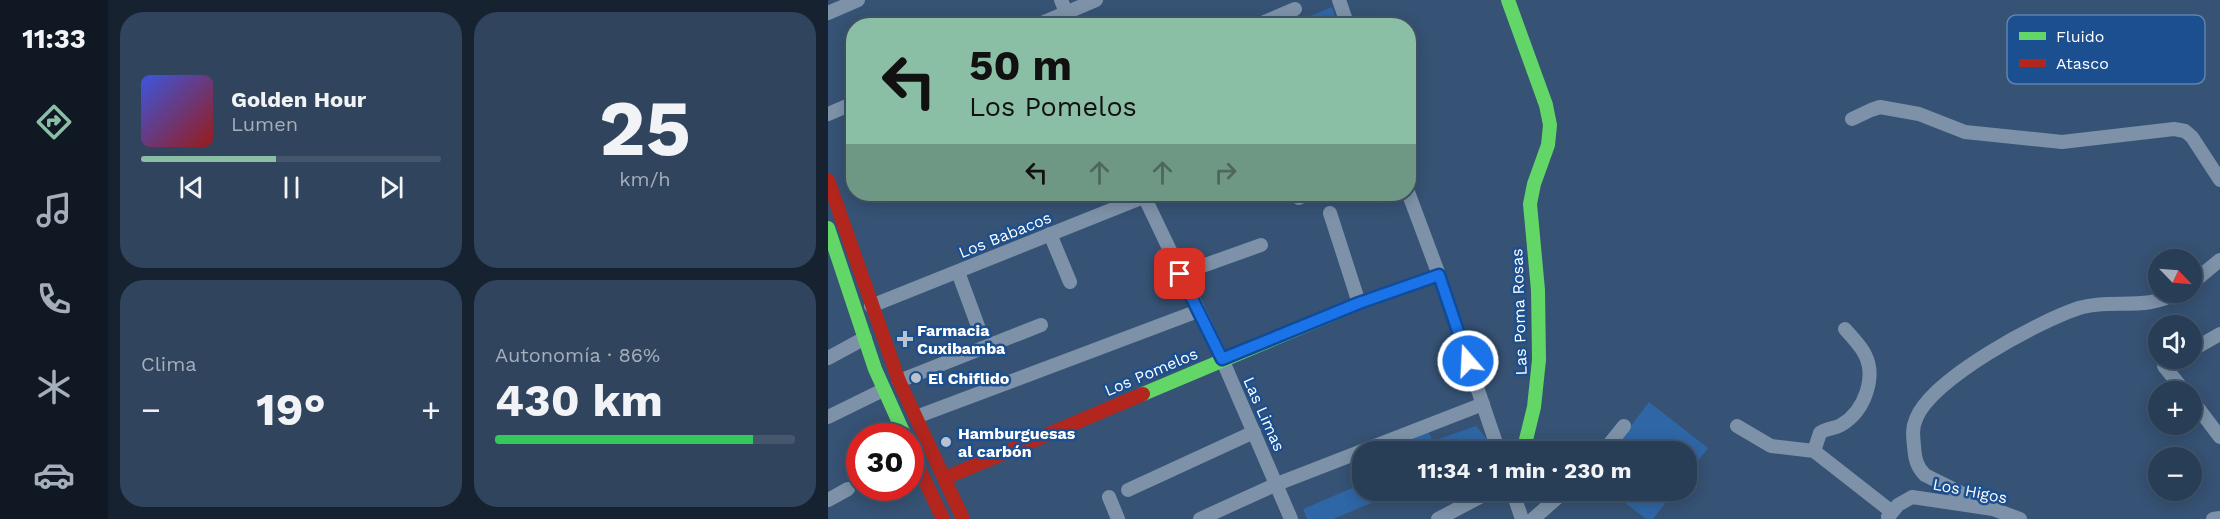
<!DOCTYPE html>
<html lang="es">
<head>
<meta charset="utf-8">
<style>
	:root { --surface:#283e57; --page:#30455d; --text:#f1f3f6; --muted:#a5aeba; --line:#44576d; --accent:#8abfa5 }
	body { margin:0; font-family:"Work Sans",sans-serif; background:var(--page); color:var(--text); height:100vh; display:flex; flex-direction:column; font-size:22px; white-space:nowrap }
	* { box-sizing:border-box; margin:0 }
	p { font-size:20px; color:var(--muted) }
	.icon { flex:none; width:33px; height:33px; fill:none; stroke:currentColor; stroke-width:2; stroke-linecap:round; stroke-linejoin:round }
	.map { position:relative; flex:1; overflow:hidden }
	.sheet { display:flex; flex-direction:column; gap:12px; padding:12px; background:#162230; width:720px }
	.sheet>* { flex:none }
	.guide { position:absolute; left:18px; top:18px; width:570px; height:183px; border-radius:24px; box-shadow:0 3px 15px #0003,0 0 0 2px var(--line); background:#8abfa5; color:#111; overflow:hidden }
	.needle { width:39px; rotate:115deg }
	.fabs { position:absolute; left:1320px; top:249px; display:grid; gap:12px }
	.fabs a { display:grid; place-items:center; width:54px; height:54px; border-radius:50%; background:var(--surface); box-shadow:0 3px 15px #0003,0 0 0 2px var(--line); font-size:30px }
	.speed { position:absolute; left:18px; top:423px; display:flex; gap:12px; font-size:30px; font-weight:700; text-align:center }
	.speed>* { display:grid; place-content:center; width:78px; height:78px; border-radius:50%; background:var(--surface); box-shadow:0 3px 15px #0003,0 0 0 2px var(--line); line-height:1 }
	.speed .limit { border:9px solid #d22; background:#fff; color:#111 }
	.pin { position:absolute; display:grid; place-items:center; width:51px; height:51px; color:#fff; margin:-26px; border-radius:12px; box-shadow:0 3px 9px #0006 }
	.me { position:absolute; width:66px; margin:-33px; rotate:341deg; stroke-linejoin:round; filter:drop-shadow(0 0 4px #0008) }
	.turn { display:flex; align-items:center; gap:21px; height:126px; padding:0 24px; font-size:27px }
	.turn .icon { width:78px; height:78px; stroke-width:2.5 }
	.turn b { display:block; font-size:42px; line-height:51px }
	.lanes { display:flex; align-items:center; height:57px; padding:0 24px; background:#0003; justify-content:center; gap:30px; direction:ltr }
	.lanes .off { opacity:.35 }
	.big { font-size:45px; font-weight:700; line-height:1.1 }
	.sheet .tile { flex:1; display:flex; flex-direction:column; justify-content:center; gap:9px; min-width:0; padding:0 21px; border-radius:24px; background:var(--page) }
	.sheet .dial { align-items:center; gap:0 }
	.dial b { font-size:78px; line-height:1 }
	.song { display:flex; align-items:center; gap:18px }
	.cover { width:72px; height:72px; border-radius:9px; background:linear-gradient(135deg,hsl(230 70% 55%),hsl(0 70% 35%)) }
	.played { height:6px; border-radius:3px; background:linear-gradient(90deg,var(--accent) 45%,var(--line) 45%) }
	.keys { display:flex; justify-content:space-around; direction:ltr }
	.heat { display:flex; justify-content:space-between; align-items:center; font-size:33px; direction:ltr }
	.charge { height:9px; border-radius:4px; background:linear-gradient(90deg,#34c759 86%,var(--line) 0) }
	.sheet .tiles { flex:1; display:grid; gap:12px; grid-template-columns:repeat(2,1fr) }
	.trip { position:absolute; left:524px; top:441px; width:345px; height:60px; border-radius:24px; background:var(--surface); box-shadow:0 3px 15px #0003,0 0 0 2px var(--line); font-weight:700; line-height:60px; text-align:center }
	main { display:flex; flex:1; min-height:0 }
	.dock { display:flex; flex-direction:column; width:108px; justify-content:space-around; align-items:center; background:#101923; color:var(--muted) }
	.dock .icon { width:42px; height:42px }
	.dock .selected { color:var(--accent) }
	.dock b { font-size:27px; color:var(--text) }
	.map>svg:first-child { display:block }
	.green { fill:#2f66a5 }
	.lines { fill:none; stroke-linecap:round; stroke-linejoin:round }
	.street { stroke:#7d92a8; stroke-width:14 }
	.fast { stroke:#63d668; stroke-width:14 }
	.jam { stroke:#b3261e; stroke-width:14 }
	.route-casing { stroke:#114b97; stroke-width:15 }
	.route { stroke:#1a73e8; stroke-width:10 }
	.poi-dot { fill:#b9c2ce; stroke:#1b4f8f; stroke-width:2 }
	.labels { text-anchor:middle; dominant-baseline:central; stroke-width:5; stroke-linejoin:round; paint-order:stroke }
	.street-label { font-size:16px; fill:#fff; stroke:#1b4f8f }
	.poi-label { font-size:16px; font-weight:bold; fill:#fff; stroke:#1b4f8f; text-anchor:start }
	.key { fill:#1b4f8f; stroke:#5f84b1; stroke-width:1.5 }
	.key-label { font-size:16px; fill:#fff }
</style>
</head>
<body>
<main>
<nav class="dock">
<b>11:33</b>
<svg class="icon selected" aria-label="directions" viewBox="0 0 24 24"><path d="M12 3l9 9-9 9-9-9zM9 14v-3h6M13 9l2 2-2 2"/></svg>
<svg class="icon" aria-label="music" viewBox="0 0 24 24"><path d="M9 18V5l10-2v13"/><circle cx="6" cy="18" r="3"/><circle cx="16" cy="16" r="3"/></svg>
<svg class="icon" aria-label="phone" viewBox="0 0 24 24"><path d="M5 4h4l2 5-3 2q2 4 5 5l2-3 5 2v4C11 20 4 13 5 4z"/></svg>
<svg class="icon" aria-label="climate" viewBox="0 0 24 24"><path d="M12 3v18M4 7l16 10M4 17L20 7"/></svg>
<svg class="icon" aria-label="car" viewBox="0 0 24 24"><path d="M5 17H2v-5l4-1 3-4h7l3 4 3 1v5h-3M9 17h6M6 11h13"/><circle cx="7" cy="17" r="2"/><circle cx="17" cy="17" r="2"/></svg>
</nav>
<section class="sheet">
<div class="tiles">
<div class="tile">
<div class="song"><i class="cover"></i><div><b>Golden Hour</b><p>Lumen</p></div></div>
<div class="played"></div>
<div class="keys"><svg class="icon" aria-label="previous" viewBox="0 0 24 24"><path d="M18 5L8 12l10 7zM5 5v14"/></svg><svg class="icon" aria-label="pause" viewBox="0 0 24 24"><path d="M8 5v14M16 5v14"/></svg><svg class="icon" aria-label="next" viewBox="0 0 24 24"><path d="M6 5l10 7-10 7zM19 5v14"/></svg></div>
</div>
<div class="tile dial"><b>25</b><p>km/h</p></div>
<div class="tile"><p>Clima</p>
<div class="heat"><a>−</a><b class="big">19°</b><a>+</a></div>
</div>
<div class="tile"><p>Autonomía · 86%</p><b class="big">430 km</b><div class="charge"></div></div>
</div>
</section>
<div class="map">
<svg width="1392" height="519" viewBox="0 0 1392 519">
	<rect width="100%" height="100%" fill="#365274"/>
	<g class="green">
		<path d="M504,7l6,18h-50z"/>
		<path d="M821,402l59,46 -22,29v-25h-75z"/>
		<path d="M648,426l11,13 3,12 -111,1 49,-21 5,10z"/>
		<path d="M534,459v31l38,1 -67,28h-26l-4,-10 56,-24 -9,-21z"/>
		<path d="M782,491h65l-22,28h-7z"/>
	</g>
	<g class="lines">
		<g class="street">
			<path d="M233,0l11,26"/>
			<path d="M511,0l9,26"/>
			<path d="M0,13l30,-13"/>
			<path d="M207,26l61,-26"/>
			<path d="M427,26l40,-17"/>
			<path d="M0,114l26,-11"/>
			<path d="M1024,119l19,-9 9,-3 39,7 46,18 97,10 112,-13 11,2 7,6 28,43"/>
			<path d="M580,192l31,83 60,177"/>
			<path d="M315,194l79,165 69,160"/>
			<path d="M469,194l2,4"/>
			<path d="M502,213l29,90"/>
			<path d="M222,234l20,48"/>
			<path d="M130,272l21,57"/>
			<path d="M352,274l81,-29"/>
			<path d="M1364,283l28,-23"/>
			<path d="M43,306l280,-112"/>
			<path d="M1364,350l28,-16"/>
			<path d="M0,358l37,-20"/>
			<path d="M1349,358l-13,8 21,26"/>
			<path d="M71,381l142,-56"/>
			<path d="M1364,400l28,37"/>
			<path d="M0,417l55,-27"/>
			<path d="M88,417l282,-106"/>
			<path d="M909,426l34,20 43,5 78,61"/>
			<path d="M986,451l6,-18c6,-5 14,-4 21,-8 24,-14 37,-50 22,-74 -5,-8 -12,-15 -18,-22"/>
			<path d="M775,452l21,-26"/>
			<path d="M300,490l126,-58"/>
			<path d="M684,490l10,29"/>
			<path d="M281,497l9,22"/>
			<path d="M0,500l20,-11"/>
			<path d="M1165,509l-68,-34c-9,-9 -10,-17 -11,-29 -1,-10 -2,-18 2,-27 15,-40 123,-98 163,-111 32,-10 69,4 98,-16"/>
			<path d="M1060,517l10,-12 14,-8 81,12 27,10"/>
			<path d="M372,519l77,-35 206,-80"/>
			<path d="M610,519l55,-29"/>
			<path d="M705,519l33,-29"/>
			<path d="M1385,519l7,-1"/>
		</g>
		<g class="fast">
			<path d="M680,0l38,105 4,20 -2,20 -14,39 -4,20 8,86 1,70 -5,47 -11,45"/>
			<path d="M0,228l47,141 30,67"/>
			<path d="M315,394l216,-91 80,-28"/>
		</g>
		<g class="jam">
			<path d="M0,180l71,201 64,138"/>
			<path d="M82,449l33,70"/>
			<path d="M117,478l198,-84"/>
		</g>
	</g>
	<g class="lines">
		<g class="route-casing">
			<path id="route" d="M352,274l42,85 137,-56 80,-28 29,86"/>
		</g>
		<use href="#route" class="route"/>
	</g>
	<g class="poi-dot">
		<path d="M74 330h6v6h6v6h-6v6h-6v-6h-6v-6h6z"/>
		<circle cx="88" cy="378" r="6"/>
		<circle cx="118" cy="442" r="6"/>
	</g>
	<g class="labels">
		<g class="street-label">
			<text transform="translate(177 235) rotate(-22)">Los Babacos</text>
			<text transform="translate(691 312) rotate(-92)">Las Poma Rosas</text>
			<text transform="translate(323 372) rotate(-23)">Los Pomelos</text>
			<text transform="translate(436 414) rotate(66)">Las Limas</text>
			<text transform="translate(1142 491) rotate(11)">Los Higos</text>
		</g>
		<g class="poi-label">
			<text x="89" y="330">Farmacia<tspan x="89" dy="18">Cuxibamba</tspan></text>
			<text x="100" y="378">El Chiflido</text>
			<text x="130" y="433">Hamburguesas<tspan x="130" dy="18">al carbón</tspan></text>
		</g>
	</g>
	<rect x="1179" y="15" width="198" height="69" rx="9" class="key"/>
	<rect x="1191" y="32" width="27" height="8" fill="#63d668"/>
	<rect x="1191" y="59" width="27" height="8" fill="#b3261e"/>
	<g class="key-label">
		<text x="1228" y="42">Fluido</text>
		<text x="1228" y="69">Atasco</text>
	</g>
</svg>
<div class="fabs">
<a><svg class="needle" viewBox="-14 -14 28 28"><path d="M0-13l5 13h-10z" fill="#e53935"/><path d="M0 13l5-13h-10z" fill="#a5aeba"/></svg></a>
<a><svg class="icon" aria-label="sound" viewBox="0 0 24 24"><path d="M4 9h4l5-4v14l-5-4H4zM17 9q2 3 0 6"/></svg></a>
<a>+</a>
<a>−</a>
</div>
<div class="speed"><div class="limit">30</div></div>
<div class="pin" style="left:352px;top:274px;background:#d93025"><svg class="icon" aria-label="arrive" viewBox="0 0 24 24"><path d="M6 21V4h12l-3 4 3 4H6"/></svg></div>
<svg class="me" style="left:640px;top:361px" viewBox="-20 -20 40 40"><circle r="17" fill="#1a73e8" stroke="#fff" stroke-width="3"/><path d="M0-11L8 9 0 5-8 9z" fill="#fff"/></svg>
<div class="trip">11:34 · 1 min · 230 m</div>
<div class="guide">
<div class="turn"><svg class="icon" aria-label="left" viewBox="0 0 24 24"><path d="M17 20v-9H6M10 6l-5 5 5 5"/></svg><div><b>50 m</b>Los Pomelos</div></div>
<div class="lanes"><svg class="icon" aria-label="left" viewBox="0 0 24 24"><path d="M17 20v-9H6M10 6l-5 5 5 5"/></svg><svg class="icon off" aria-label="ahead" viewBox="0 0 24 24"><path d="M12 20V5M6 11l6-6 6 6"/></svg><svg class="icon off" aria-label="ahead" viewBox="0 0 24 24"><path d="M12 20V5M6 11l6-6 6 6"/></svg><svg class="icon off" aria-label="right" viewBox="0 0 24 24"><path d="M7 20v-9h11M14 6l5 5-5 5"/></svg></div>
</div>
</div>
</main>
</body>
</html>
